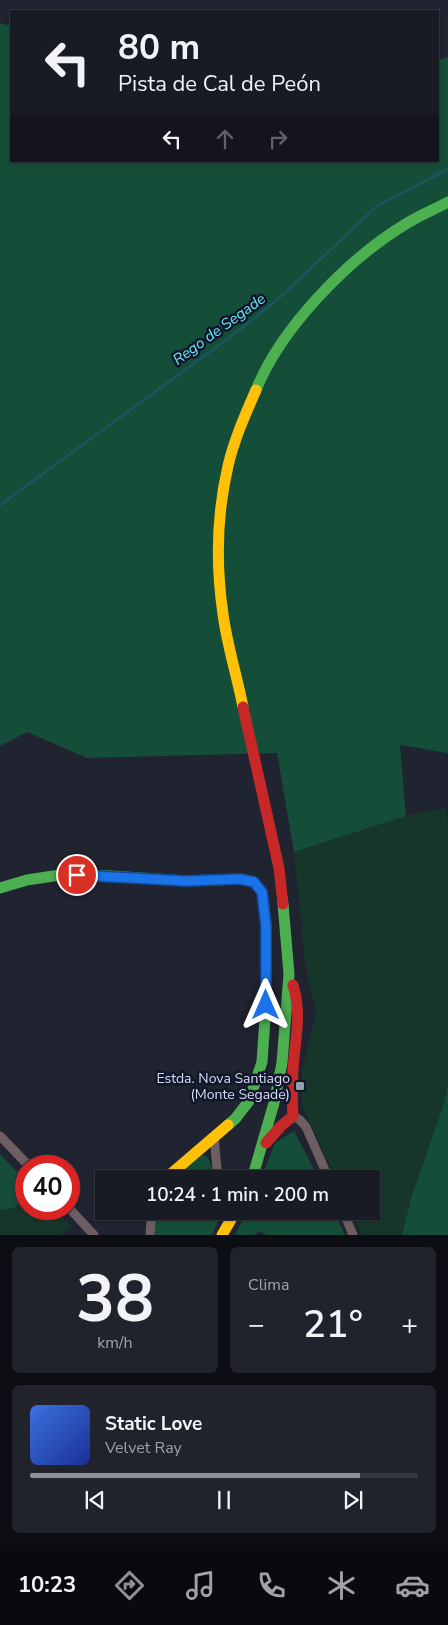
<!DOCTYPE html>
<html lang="es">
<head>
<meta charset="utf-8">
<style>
	:root { --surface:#181a24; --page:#21232c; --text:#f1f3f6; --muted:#9fa1a6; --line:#363841; --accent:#8c9099 }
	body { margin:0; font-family:"Nunito Sans",sans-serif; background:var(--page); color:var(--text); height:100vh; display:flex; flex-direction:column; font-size:19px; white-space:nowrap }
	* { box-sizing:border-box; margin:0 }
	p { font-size:16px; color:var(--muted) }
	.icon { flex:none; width:28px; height:28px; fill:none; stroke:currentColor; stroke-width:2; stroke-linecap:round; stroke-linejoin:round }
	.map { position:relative; height:1235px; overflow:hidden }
	.sheet { display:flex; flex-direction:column; gap:12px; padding:12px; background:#0d0e14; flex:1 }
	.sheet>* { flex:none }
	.banner { position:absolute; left:10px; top:10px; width:429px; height:152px; border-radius:0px; box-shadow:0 1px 4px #0004,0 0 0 1px var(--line); background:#181a24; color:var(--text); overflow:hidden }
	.speed { position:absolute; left:15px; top:1155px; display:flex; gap:10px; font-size:25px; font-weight:700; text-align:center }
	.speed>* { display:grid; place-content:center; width:65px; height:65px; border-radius:50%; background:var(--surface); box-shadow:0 1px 4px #0004,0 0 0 1px var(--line); line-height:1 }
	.speed .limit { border:8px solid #d22; background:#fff; color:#111 }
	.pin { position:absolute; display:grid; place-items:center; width:42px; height:42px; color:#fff; margin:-21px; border:2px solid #fff; border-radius:50%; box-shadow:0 1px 5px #0007 }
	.me { position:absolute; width:55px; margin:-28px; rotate:0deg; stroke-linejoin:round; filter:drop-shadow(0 0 4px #0008) }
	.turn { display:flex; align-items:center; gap:18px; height:105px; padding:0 25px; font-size:22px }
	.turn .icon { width:65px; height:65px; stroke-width:2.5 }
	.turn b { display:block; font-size:35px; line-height:42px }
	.lanes { display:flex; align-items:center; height:48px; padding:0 25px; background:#0003; justify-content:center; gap:25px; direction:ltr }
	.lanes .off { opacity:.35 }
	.big { font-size:38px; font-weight:600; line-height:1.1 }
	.sheet .widget { flex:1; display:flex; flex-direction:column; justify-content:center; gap:8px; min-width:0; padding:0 18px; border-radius:8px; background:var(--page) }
	.sheet .dial { align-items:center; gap:0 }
	.dial b { font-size:65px; line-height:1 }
	.song { display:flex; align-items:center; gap:15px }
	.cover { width:60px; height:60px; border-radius:8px; background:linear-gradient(135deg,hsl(220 70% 55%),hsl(230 70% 35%)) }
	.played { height:5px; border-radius:2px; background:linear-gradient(90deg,var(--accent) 85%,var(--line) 85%) }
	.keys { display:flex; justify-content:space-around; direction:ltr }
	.heat { display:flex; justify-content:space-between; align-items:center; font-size:28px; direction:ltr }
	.sheet .tiles { flex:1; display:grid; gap:12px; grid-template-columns:1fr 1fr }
	.widget:last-child { grid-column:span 2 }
	.trip { position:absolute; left:95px; top:1170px; width:285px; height:50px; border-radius:0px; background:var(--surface); box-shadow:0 1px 4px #0004,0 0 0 1px var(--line); font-weight:600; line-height:50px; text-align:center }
	.tab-bar { display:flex; height:80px; justify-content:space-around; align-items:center; background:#0a0a0e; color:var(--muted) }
	.tab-bar .icon { width:35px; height:35px }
	.tab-bar .current { color:var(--accent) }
	.tab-bar b { font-size:22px; color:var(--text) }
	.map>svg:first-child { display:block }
	.green { fill:#163629 }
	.forest { fill:#144d38 }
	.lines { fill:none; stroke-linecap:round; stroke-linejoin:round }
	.stream { stroke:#19555a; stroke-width:3 }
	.street { stroke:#6c5e62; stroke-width:9 }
	.fast { stroke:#4caf50; stroke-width:11 }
	.slow { stroke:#ffc107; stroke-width:11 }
	.jam { stroke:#c62828; stroke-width:11 }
	.route-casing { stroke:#114b97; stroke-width:12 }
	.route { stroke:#1a73e8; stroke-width:9 }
	.poi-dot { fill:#989dac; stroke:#10162c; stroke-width:2 }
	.labels { text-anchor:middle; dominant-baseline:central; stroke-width:5; stroke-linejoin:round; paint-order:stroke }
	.poi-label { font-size:14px; fill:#d9deee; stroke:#10162c; text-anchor:end }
	.water-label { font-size:15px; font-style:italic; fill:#6ee9f0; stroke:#10162c }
</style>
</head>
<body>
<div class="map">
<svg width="448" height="1235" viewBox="0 0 448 1235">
	<rect width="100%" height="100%" fill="#202330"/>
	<g class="green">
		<path d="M446,807l2,18v257l-4,22 -40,131h-42l-11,-24h20v-32h-35l-34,-73v-34l14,-60 -11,-48 -11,-112 112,-36z"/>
		<path d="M26,1197v12h28l18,18 -11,8h-61v-25l14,-2z"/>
	</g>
	<g class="forest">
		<path d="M0,23l11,3v135h427v-101l10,-3v696l-48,-8 6,71 -112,36 -17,-99 -190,5 -60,-26 -27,14z"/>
		<path d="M448,1082v153h-46l10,-40 32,-91z"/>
		<path d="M294,1131l25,48h-58l14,-36z"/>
		<path d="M0,1154l26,27v16l-12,11 -14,2z"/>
		<path d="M204,1155l4,3 9,21h-41l19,-20z"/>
		<path d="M158,1211h65l-11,24h-57v-16z"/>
		<path d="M247,1211h87l11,24h-78l-9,-4 -3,4h-20z"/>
	</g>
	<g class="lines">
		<path class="stream" d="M0,505l237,-173 40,-32 100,-94 71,-37"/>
		<g class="street">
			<path d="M293,1116l7,4 6,7 23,52"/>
			<path d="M0,1136l29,30"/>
			<path d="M214,1137l3,32 6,10"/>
			<path d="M69,1208l25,27"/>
			<path d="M306,1211l39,6"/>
			<path d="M343,1211l10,24"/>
			<path d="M150,1235l1,-13 3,-11"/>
		</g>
		<g class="fast">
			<path d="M256,390c25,-62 91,-130 148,-165 14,-9 29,-15 44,-23"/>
			<path d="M0,888l27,-8 33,-5 50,1 76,5 54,-2 14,3 8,10 4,33v80l-4,57 -13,39 -14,18 -7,6"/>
			<path d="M252,1179l22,-76 8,-40 7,-89 -6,-70"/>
		</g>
		<g class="slow">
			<path d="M243,707c-6,-31 -16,-62 -20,-93 -7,-48 -6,-101 5,-148 6,-26 17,-51 28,-76"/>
			<path d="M169,1179l3,-6 56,-48"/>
			<path d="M222,1235l14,-24"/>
		</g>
		<g class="jam">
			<path d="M243,707l36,161 4,36"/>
			<path d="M266,1143l15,-17 12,-10c-1,-15 -1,-31 0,-47 2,-29 9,-55 0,-84"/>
		</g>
	</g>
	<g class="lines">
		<g class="route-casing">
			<path id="route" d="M77,875l109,6 54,-2 14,3 8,10 4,34v79"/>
		</g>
		<use href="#route" class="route"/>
	</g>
	<rect class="poi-dot" x="295" y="1081" width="10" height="10" rx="2.5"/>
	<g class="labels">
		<g class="poi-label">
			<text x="290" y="1078">Estda. Nova Santiago<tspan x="290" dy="16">(Monte Segade)</tspan></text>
		</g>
		<g class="water-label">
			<text transform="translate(219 329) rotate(-36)">Rego de Segade</text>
		</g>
	</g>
</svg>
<div class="speed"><div class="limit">40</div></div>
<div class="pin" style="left:77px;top:875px;background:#d93025"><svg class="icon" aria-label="arrive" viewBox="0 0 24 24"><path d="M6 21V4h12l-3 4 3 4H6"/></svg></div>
<svg class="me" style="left:266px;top:1005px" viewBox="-20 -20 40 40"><path d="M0-17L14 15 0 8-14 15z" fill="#1a73e8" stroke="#fff" stroke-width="4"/></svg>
<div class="trip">10:24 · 1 min · 200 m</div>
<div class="banner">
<div class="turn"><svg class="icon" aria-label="left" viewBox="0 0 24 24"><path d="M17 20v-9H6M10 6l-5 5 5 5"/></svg><div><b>80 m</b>Pista de Cal de Peón</div></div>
<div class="lanes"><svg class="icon" aria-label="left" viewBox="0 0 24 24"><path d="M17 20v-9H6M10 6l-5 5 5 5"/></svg><svg class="icon off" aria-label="ahead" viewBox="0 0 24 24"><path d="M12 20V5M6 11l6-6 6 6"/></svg><svg class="icon off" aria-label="right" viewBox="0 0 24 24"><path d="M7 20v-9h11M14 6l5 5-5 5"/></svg></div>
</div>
</div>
<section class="sheet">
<div class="tiles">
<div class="widget dial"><b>38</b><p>km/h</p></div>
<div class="widget"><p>Clima</p>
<div class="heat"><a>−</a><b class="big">21°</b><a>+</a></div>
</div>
<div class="widget">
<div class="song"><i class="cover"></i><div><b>Static Love</b><p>Velvet Ray</p></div></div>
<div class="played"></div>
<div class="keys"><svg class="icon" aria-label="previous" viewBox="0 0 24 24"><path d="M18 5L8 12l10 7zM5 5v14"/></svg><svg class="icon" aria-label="pause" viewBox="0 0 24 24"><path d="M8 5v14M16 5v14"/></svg><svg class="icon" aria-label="next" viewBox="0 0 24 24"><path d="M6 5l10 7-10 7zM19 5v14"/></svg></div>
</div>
</div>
</section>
<nav class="tab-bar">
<b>10:23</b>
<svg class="icon current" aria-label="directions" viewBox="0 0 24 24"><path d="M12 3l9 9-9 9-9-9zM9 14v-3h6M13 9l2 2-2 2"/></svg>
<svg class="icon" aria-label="music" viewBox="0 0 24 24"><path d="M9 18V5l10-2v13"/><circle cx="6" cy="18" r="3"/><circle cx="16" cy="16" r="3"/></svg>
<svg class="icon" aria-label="phone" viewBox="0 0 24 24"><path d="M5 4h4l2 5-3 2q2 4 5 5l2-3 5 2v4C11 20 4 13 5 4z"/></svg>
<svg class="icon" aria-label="climate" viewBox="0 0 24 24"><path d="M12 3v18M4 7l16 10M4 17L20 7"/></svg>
<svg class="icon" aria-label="car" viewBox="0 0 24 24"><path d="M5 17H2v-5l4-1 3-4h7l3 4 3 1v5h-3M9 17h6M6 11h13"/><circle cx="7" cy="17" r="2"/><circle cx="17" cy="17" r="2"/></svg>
</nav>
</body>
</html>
